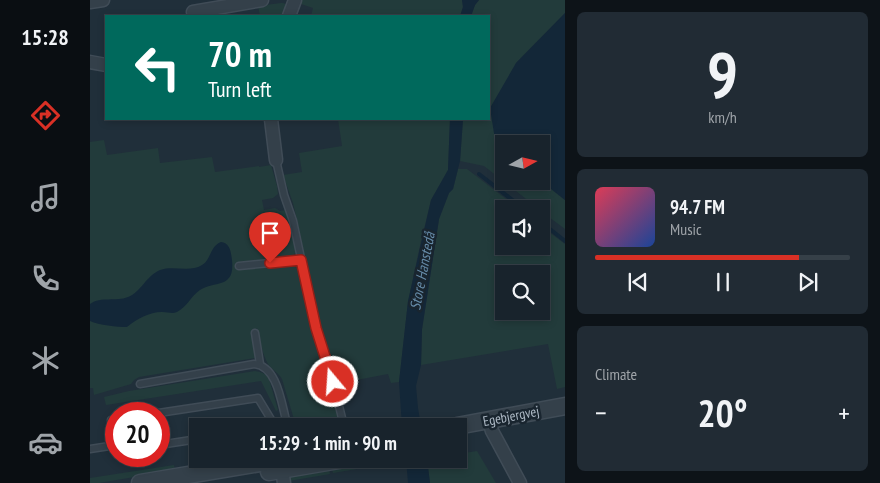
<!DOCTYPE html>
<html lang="en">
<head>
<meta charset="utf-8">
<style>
	:root { --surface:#18232c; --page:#212b34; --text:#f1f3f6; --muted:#9fa4a9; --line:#364048; --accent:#d93025 }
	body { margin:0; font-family:"PT Sans Narrow",sans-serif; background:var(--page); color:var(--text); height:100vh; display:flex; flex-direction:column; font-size:19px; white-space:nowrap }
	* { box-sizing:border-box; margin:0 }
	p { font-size:16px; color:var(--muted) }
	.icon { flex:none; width:28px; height:28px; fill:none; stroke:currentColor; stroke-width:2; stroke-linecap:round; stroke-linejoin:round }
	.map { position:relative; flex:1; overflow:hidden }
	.drawer { display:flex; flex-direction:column; gap:12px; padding:12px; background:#0d1318; width:315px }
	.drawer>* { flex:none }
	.top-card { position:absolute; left:15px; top:15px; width:385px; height:105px; border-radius:0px; box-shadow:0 2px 8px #0003,0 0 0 1px var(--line); background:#00695c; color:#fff; overflow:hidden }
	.needle { width:32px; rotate:82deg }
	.controls { position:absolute; left:405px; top:135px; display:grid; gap:10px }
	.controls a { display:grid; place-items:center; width:55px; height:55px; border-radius:0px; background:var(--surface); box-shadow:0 2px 8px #0003,0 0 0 1px var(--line); font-size:25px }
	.speed { position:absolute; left:15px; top:402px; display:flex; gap:10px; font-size:25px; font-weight:700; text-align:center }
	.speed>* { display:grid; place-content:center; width:65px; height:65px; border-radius:50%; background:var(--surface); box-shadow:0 2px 8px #0003,0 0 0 1px var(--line); line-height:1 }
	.speed .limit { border:8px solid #d22; background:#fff; color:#111 }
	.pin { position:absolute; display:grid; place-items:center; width:42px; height:42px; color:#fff; margin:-51px -21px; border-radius:50% 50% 50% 0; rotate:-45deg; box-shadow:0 0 5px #0007 }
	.pin .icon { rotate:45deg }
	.me { position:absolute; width:55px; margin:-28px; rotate:342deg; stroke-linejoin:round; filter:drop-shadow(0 0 4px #0008) }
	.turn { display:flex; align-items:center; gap:18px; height:105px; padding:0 20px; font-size:22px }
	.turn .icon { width:65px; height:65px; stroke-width:2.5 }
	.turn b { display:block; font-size:35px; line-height:42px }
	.big { font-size:38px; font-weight:700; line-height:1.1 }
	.drawer .card { flex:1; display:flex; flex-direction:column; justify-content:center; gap:8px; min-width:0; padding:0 18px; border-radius:8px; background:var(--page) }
	.drawer .dial { align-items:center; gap:0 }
	.dial b { font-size:65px; line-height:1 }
	.song { display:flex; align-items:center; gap:15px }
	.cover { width:60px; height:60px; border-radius:8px; background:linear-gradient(135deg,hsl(350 70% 55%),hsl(220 70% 35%)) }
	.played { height:5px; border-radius:2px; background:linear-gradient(90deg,var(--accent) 80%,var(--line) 80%) }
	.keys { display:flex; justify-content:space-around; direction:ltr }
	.heat { display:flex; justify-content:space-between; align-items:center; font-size:28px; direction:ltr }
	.trip { position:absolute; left:99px; top:418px; width:278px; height:50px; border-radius:0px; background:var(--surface); box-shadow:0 2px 8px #0003,0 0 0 1px var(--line); font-weight:700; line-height:50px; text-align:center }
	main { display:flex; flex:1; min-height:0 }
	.tab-bar { display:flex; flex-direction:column; width:90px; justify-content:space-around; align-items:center; background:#0a0e12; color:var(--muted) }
	.tab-bar .icon { width:35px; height:35px }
	.tab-bar .current { color:var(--accent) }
	.tab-bar b { font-size:22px; color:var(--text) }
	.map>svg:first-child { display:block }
	.green { fill:#223b3b; fill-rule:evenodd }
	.water { fill:#132738 }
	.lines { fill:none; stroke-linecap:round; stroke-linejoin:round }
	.stream { stroke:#132738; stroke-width:4 }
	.service-casing { stroke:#404c57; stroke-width:9 }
	.minor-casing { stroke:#404c57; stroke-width:15 }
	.tertiary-casing { stroke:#404c57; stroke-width:19 }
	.service { stroke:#34404a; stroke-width:6 }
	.minor { stroke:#34404a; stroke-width:12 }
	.tertiary { stroke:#34404a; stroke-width:16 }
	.route-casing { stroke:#8d1f18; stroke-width:12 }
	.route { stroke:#d93025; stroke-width:9 }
	.labels { text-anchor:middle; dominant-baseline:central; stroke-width:5; stroke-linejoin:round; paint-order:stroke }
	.street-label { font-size:14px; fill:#afbbc7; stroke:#19252f }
	.water-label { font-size:15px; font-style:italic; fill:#668ba8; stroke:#19252f }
</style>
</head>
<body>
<main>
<nav class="tab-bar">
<b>15:28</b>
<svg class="icon current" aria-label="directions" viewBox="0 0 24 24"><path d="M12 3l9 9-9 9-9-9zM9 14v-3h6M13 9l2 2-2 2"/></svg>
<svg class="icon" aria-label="music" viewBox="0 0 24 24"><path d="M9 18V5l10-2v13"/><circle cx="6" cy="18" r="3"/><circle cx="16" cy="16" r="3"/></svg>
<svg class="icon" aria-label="phone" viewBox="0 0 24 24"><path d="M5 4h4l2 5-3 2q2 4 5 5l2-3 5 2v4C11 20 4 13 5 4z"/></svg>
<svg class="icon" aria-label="climate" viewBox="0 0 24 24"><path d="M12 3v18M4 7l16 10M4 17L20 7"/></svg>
<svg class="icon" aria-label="car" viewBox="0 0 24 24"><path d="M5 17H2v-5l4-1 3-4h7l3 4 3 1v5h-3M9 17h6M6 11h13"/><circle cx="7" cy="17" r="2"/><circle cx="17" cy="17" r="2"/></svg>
</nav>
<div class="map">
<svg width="475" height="483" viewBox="0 0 475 483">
	<rect width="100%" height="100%" fill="#202f3a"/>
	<g class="green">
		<path d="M212,0h160l1,7 -3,9h-149l2,-8 -12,-4z"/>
		<path d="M389,0h86v13l-49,50 -20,83 8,7v28h37l24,19v29l-24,-18v-2h-2l-55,-43 -24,-5 3,-42h26v-103h-18l4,-11z"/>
		<path d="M191,3c9,0 5,7 3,13h-24l-2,-10z"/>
		<path d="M248,119h112l-2,51 -17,30 -12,50 -11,52 -9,80 -8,1 -3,-9 -47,9 -3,-8 -5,-6 -14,-43 -21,-102 -5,-21 -10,-28 19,-3 -3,-19 43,-7z"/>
		<path d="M14,140l3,15 51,-7 2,15 52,-6 3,15 44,-6v1l12,-2 6,21 1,8 -5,4 -11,2 2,10 11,-2 5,3 6,-1 2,6 8,36 -5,6 -44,3v8l45,-4 7,4 14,61 18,54 10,42h-45l-14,-47c-3,-6 -10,-9 -14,-15 -6,-11 -8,-24 -11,-36l-5,4 3,26 -116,19 -5,3 -3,4 -37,11 -1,-7h-3v-246z"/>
		<path d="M368,169h9l52,40h-15v37h37v-20l24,18v143l-8,2 -9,-45 -127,21 1,-35 17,-111 10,-26 4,-4zM414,274h37v37h-37z"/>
		<path d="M165,371c6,1 11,2 14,8l9,31 -2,1 -15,-30 -155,24 -2,-8 25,-6z"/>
		<path d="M387,451l19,32h-66l-3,-23 31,-1v-5z"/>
		<path d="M289,460l1,5 -47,8 -1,-4z"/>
		<path d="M84,465l1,5 -76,13h-9v-5z"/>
		<path d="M239,469l1,5 -41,7 2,-5z"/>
	</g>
	<g class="water">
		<path d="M372,0h17l-4,5 -4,11h-11l3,-9z"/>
		<path d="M475,13v187l-24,-19v-37h-37v9l-8,-7 -6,-38 26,-45z"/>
		<path d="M360,119h13l-3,42 -7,28 -4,4 -10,26 -17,110 -1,36 -5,21 2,22 3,18h-19l-3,-44 9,-81 23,-101 17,-30z"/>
		<path d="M131,242c9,1 10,10 11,18 3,29 -16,20 -32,30 -9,6 -13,17 -23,22 -5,2 -9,0 -15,0 -13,0 -25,7 -35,15 -10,0 -28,-2 -37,-6v-17c11,-8 26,-2 38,-7 13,-5 18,-21 32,-27 14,-5 29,3 42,-5 9,-5 8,-19 19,-23z"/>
		<path d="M316,459h21l3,24h-22z"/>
	</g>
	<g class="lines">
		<g class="stream">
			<path d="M389,174l45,35"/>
			<path d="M451,222l24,19"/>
		</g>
		<g class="service-casing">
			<g id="service">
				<path d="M186,160l8,35 9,26 23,107 17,54 11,44"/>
				<path d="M149,266l62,-6"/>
				<path d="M165,333l5,31"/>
				<path d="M50,384l114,-20c23,2 27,37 32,56l-9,6"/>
				<path d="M62,414l106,-16 17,28"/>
				<path d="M21,420l5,-1"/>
				<path d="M69,445l39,-6"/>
				<path d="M0,449l26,-4"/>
			</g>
		</g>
		<g class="minor-casing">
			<g id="minor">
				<path d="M0,2l13,-2"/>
				<path d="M103,12l69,-12"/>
				<path d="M199,16l6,-16"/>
				<path d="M0,62l16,3"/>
				<path d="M181,119l5,41"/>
				<path d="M399,421l3,10 28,52"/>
				<path d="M191,462l3,21"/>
			</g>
		</g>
		<g class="tertiary-casing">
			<g id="tertiary">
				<path d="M367,426l108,-20"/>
				<path d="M179,472l76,-13"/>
				<path d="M50,483l144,-24"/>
			</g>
		</g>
		<use href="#service" class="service"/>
		<use href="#minor" class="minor"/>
		<use href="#tertiary" class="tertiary"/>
	</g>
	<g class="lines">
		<g class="route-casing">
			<path id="route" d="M180,263l31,-3 15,68 17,54"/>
		</g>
		<use href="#route" class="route"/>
	</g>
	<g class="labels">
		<g class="street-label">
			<text transform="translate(421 416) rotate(-11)">Egebjergvej</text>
		</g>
		<g class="water-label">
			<text transform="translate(332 271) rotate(-79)">Store Hanstedå</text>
		</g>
	</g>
</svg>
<div class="controls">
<a><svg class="needle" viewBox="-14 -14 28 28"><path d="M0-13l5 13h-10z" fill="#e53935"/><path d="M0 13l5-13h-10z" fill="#9fa4a9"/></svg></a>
<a><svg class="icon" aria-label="sound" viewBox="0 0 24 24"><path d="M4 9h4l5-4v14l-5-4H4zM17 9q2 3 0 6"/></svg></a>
<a><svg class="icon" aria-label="search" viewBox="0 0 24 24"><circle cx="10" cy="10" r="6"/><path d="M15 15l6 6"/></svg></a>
</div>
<div class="speed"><div class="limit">20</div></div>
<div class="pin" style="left:180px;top:263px;background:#d93025"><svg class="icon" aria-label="arrive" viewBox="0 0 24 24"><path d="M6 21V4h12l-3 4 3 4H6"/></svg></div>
<svg class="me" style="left:243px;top:382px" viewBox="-20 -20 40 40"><circle r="17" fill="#d93025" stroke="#fff" stroke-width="3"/><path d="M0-11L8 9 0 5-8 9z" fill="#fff"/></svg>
<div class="trip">15:29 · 1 min · 90 m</div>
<div class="top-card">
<div class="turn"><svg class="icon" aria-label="left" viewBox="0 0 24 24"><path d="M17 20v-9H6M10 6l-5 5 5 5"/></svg><div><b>70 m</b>Turn left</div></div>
</div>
</div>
<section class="drawer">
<div class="card dial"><b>9</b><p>km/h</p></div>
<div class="card">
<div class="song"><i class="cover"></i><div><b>94.7 FM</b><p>Music</p></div></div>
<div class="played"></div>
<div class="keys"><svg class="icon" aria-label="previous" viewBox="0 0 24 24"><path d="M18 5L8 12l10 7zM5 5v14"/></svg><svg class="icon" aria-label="pause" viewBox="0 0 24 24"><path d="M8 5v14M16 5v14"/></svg><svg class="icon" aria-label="next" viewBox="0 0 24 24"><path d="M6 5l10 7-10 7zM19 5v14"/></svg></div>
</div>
<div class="card"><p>Climate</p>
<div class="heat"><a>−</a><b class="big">20°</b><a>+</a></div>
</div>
</section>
</main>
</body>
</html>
